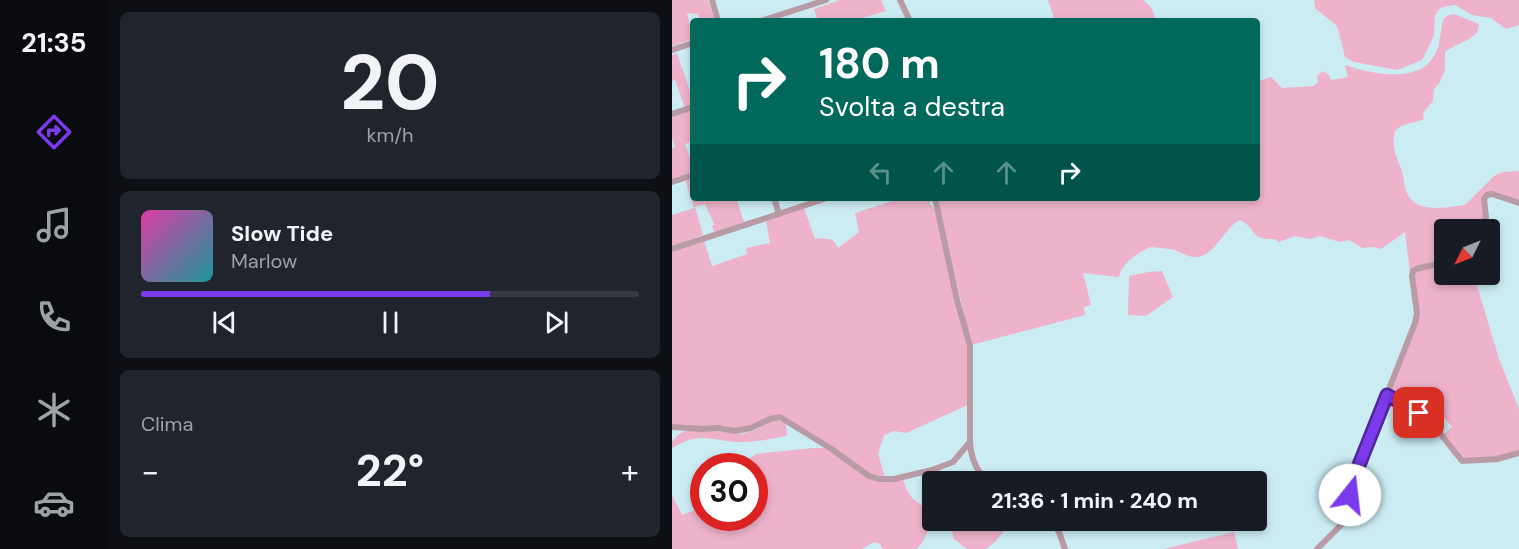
<!DOCTYPE html>
<html lang="it">
<head>
<meta charset="utf-8">
<style>
	:root { --surface:#171b24; --page:#20242c; --text:#f1f3f6; --muted:#9ea1a6; --line:#363941; --accent:#7c3aed }
	body { margin:0; font-family:"DM Sans",sans-serif; background:var(--page); color:var(--text); height:100vh; display:flex; flex-direction:column; font-size:22px; white-space:nowrap }
	* { box-sizing:border-box; margin:0 }
	p { font-size:20px; color:var(--muted) }
	.icon { flex:none; width:33px; height:33px; fill:none; stroke:currentColor; stroke-width:2; stroke-linecap:round; stroke-linejoin:round }
	.map { position:relative; flex:1; overflow:hidden }
	.panel { display:flex; flex-direction:column; gap:12px; padding:12px; background:#0d0f14; width:564px }
	.panel>* { flex:none }
	.top-card { position:absolute; left:18px; top:18px; width:570px; height:183px; border-radius:6px; box-shadow:0 3px 9px #0003; background:#00695c; color:#fff; overflow:hidden }
	.needle { width:39px; rotate:227deg }
	.tools { position:absolute; left:762px; top:219px; display:grid; gap:12px }
	.tools a { display:grid; place-items:center; width:66px; height:66px; border-radius:6px; background:var(--surface); box-shadow:0 3px 9px #0003; font-size:30px }
	.speed { position:absolute; left:18px; top:453px; display:flex; gap:12px; font-size:30px; font-weight:700; text-align:center }
	.speed>* { display:grid; place-content:center; width:78px; height:78px; border-radius:50%; background:var(--surface); box-shadow:0 3px 9px #0003; line-height:1 }
	.speed .limit { border:9px solid #d22; background:#fff; color:#111 }
	.pin { position:absolute; display:grid; place-items:center; width:51px; height:51px; color:#fff; margin:-26px; border-radius:12px; box-shadow:0 3px 9px #0006 }
	.me { position:absolute; width:66px; margin:-33px; rotate:16deg; stroke-linejoin:round; filter:drop-shadow(0 0 4px #0008) }
	.turn { display:flex; align-items:center; gap:21px; height:126px; padding:0 30px; font-size:27px }
	.turn .icon { width:78px; height:78px; stroke-width:2.5 }
	.turn b { display:block; font-size:42px; line-height:51px }
	.lanes { display:flex; align-items:center; height:57px; padding:0 30px; background:#0003; justify-content:center; gap:30px; direction:ltr }
	.lanes .off { opacity:.35 }
	.big { font-size:45px; font-weight:700; line-height:1.1 }
	.panel .tile { flex:1; display:flex; flex-direction:column; justify-content:center; gap:9px; min-width:0; padding:0 21px; border-radius:9px; background:var(--page) }
	.panel .dial { align-items:center; gap:0 }
	.dial b { font-size:78px; line-height:1 }
	.song { display:flex; align-items:center; gap:18px }
	.cover { width:72px; height:72px; border-radius:9px; background:linear-gradient(135deg,hsl(320 70% 55%),hsl(180 70% 35%)) }
	.played { height:6px; border-radius:3px; background:linear-gradient(90deg,var(--accent) 70%,var(--line) 70%) }
	.keys { display:flex; justify-content:space-around; direction:ltr }
	.heat { display:flex; justify-content:space-between; align-items:center; font-size:33px; direction:ltr }
	.trip { position:absolute; left:250px; top:471px; width:345px; height:60px; border-radius:6px; background:var(--surface); box-shadow:0 3px 9px #0003; font-weight:700; line-height:60px; text-align:center }
	main { display:flex; flex:1; min-height:0 }
	.tabs { display:flex; flex-direction:column; width:108px; justify-content:space-around; align-items:center; background:#090b0e; color:var(--muted) }
	.tabs .icon { width:42px; height:42px }
	.tabs .selected { color:var(--accent) }
	.tabs b { font-size:27px; color:var(--text) }
	.map>svg:first-child { display:block }
	.green { fill:#eeb3ca }
	.lines { fill:none; stroke-linecap:round; stroke-linejoin:round }
	.minor { stroke:#b99ba6; stroke-width:6 }
	.route-casing { stroke:#51269a; stroke-width:15 }
	.route { stroke:#7c3aed; stroke-width:10 }
</style>
</head>
<body>
<main>
<nav class="tabs">
<b>21:35</b>
<svg class="icon selected" aria-label="directions" viewBox="0 0 24 24"><path d="M12 3l9 9-9 9-9-9zM9 14v-3h6M13 9l2 2-2 2"/></svg>
<svg class="icon" aria-label="music" viewBox="0 0 24 24"><path d="M9 18V5l10-2v13"/><circle cx="6" cy="18" r="3"/><circle cx="16" cy="16" r="3"/></svg>
<svg class="icon" aria-label="phone" viewBox="0 0 24 24"><path d="M5 4h4l2 5-3 2q2 4 5 5l2-3 5 2v4C11 20 4 13 5 4z"/></svg>
<svg class="icon" aria-label="climate" viewBox="0 0 24 24"><path d="M12 3v18M4 7l16 10M4 17L20 7"/></svg>
<svg class="icon" aria-label="car" viewBox="0 0 24 24"><path d="M5 17H2v-5l4-1 3-4h7l3 4 3 1v5h-3M9 17h6M6 11h13"/><circle cx="7" cy="17" r="2"/><circle cx="17" cy="17" r="2"/></svg>
</nav>
<section class="panel">
<div class="tile dial"><b>20</b><p>km/h</p></div>
<div class="tile">
<div class="song"><i class="cover"></i><div><b>Slow Tide</b><p>Marlow</p></div></div>
<div class="played"></div>
<div class="keys"><svg class="icon" aria-label="previous" viewBox="0 0 24 24"><path d="M18 5L8 12l10 7zM5 5v14"/></svg><svg class="icon" aria-label="pause" viewBox="0 0 24 24"><path d="M8 5v14M16 5v14"/></svg><svg class="icon" aria-label="next" viewBox="0 0 24 24"><path d="M6 5l10 7-10 7zM19 5v14"/></svg></div>
</div>
<div class="tile"><p>Clima</p>
<div class="heat"><a>−</a><b class="big">22°</b><a>+</a></div>
</div>
</section>
<div class="map">
<svg width="847" height="549" viewBox="0 0 847 549">
	<rect width="100%" height="100%" fill="#ccecf4"/>
	<g class="green">
		<path d="M0,0h36l7,21h-15l-2,-7 -11,-1 6,26 -21,7z"/>
		<path d="M168,0h41l5,11 -34,10h-34l-4,-12z"/>
		<path d="M376,0h95c8,6 11,11 12,21h-100z"/>
		<path d="M642,0h205v25l-13,4 -15,-11 -19,-3 -17,-10 -12,2 -5,3 -3,6 -1,20 -12,24 -25,10 -43,-8 -9,-5 -8,-31 -22,-18z"/>
		<path d="M782,14l25,10c1,16 -22,18 -34,28v18l-5,12 -6,7 -1,12 -10,12 1,6c-11,5 -20,3 -29,12 -4,17 2,25 7,41 2,7 2,16 6,23 10,19 40,12 57,10l29,-29 8,-4 17,-1v31l-32,-9 -2,24 -5,12 -36,1v32l-34,10 -5,-40 -24,17 -7,-2 -12,1 -13,-8 -9,2 -20,-6 -9,3 -16,-3 -16,6 -5,-3c-25,1 -16,-10 -34,-19 -17,8 -25,39 -47,37 -7,-1 -13,-5 -19,-7 -7,-2 -16,-2 -23,-3 -13,5 -29,16 -32,30l-36,-4 8,32 -7,2 1,8 -114,30 -34,-147h320v-116l14,-5 11,11c11,-1 21,-1 32,-2l4,-4 -1,-6 6,-5 6,4 2,5 17,-3 -3,-12c27,9 78,21 92,-15 4,-10 3,-21 7,-32l5,-3z"/>
		<path d="M5,53l16,47v5l-8,3 -10,-28 -3,1v-26z"/>
		<path d="M21,109v32l-8,3 8,22v6l-21,7v-31l3,-1 -3,-9v-21z"/>
		<path d="M21,177v21h20l1,3 9,-3h13l8,24 -30,10 -2,-6 2,-2 -9,-20 -10,3 8,28 -31,11v-31l22,-7 -9,-29z"/>
		<path d="M230,198h30v2l-3,3 5,5 34,139v58l-62,28 -12,-2 -10,4 -6,19 7,23 -14,-2 -84,-57 -52,11 -63,-4v-174l32,-10 8,25 35,-12 -1,-6 24,-5 -4,-22 38,-13 11,31 6,-1 12,2 5,8 21,-16 -4,-19z"/>
		<path d="M772,264v10l30,1 25,84 20,50v42l-21,7 -35,2 -19,-26 8,-7 -17,-21 -12,1 -4,3 -30,-17 29,-75 -5,-42 3,-5z"/>
		<path d="M490,271l11,26 -27,19 -18,-1 1,-39 19,-4z"/>
		<path d="M100,420l12,2 2,2 1,12c-14,2 -28,6 -42,6 -33,1 -40,-13 -73,6v-7l7,-7 6,-3h29l27,3 15,-4z"/>
		<path d="M141,448h13l44,30 33,1c5,18 13,25 30,31v10l54,1 17,10 -9,11 -9,7h-19l-13,-10 -1,-6 -5,-5c-30,-1 -17,10 -32,21h-33l-3,-5 -6,-2 -12,7h-190v-54l10,20 13,-5 8,-8 1,16h50v-52h-15l17,-12z"/>
		<path d="M562,532l4,17h-75z"/>
	</g>
	<g class="lines">
		<g class="minor">
			<path d="M40,0l6,21"/>
			<path d="M228,0l10,21"/>
			<path d="M89,21l65,-21"/>
			<path d="M0,50l21,-7"/>
			<path d="M0,114l21,-7"/>
			<path d="M0,182l21,-7"/>
			<path d="M102,198l5,16"/>
			<path d="M263,198l22,102 13,46v96c1,16 6,30 19,40"/>
			<path d="M809,230l5,-13 -2,-18 3,-4 5,-1 27,9"/>
			<path d="M0,249l155,-51"/>
			<path d="M715,395l45,28 30,38 35,-2 22,-6"/>
			<path d="M0,427l31,2 15,-1 17,3 16,-3 19,-9 10,-2 50,31 39,28 10,3h15l38,-9 21,-8 17,-20"/>
			<path d="M378,520l9,12 6,17"/>
			<path d="M645,549l28,-28 12,-51 58,-147 2,-10 -5,-37 1,-5 6,-3 25,-5"/>
		</g>
	</g>
	<g class="lines">
		<g class="route-casing">
			<path id="route" d="M678,495l7,-25 30,-75 32,18"/>
		</g>
		<use href="#route" class="route"/>
	</g>
</svg>
<div class="tools">
<a><svg class="needle" viewBox="-14 -14 28 28"><path d="M0-13l5 13h-10z" fill="#e53935"/><path d="M0 13l5-13h-10z" fill="#9ea1a6"/></svg></a>
</div>
<div class="speed"><div class="limit">30</div></div>
<div class="pin" style="left:747px;top:413px;background:#d93025"><svg class="icon" aria-label="arrive" viewBox="0 0 24 24"><path d="M6 21V4h12l-3 4 3 4H6"/></svg></div>
<svg class="me" style="left:678px;top:495px" viewBox="-20 -20 40 40"><circle r="19" fill="#fff"/><path d="M0-13L10 11 0 6-10 11z" fill="#7c3aed"/></svg>
<div class="trip">21:36 · 1 min · 240 m</div>
<div class="top-card">
<div class="turn"><svg class="icon" aria-label="right" viewBox="0 0 24 24"><path d="M7 20v-9h11M14 6l5 5-5 5"/></svg><div><b>180 m</b>Svolta a destra</div></div>
<div class="lanes"><svg class="icon off" aria-label="left" viewBox="0 0 24 24"><path d="M17 20v-9H6M10 6l-5 5 5 5"/></svg><svg class="icon off" aria-label="ahead" viewBox="0 0 24 24"><path d="M12 20V5M6 11l6-6 6 6"/></svg><svg class="icon off" aria-label="ahead" viewBox="0 0 24 24"><path d="M12 20V5M6 11l6-6 6 6"/></svg><svg class="icon" aria-label="right" viewBox="0 0 24 24"><path d="M7 20v-9h11M14 6l5 5-5 5"/></svg></div>
</div>
</div>
</main>
</body>
</html>
